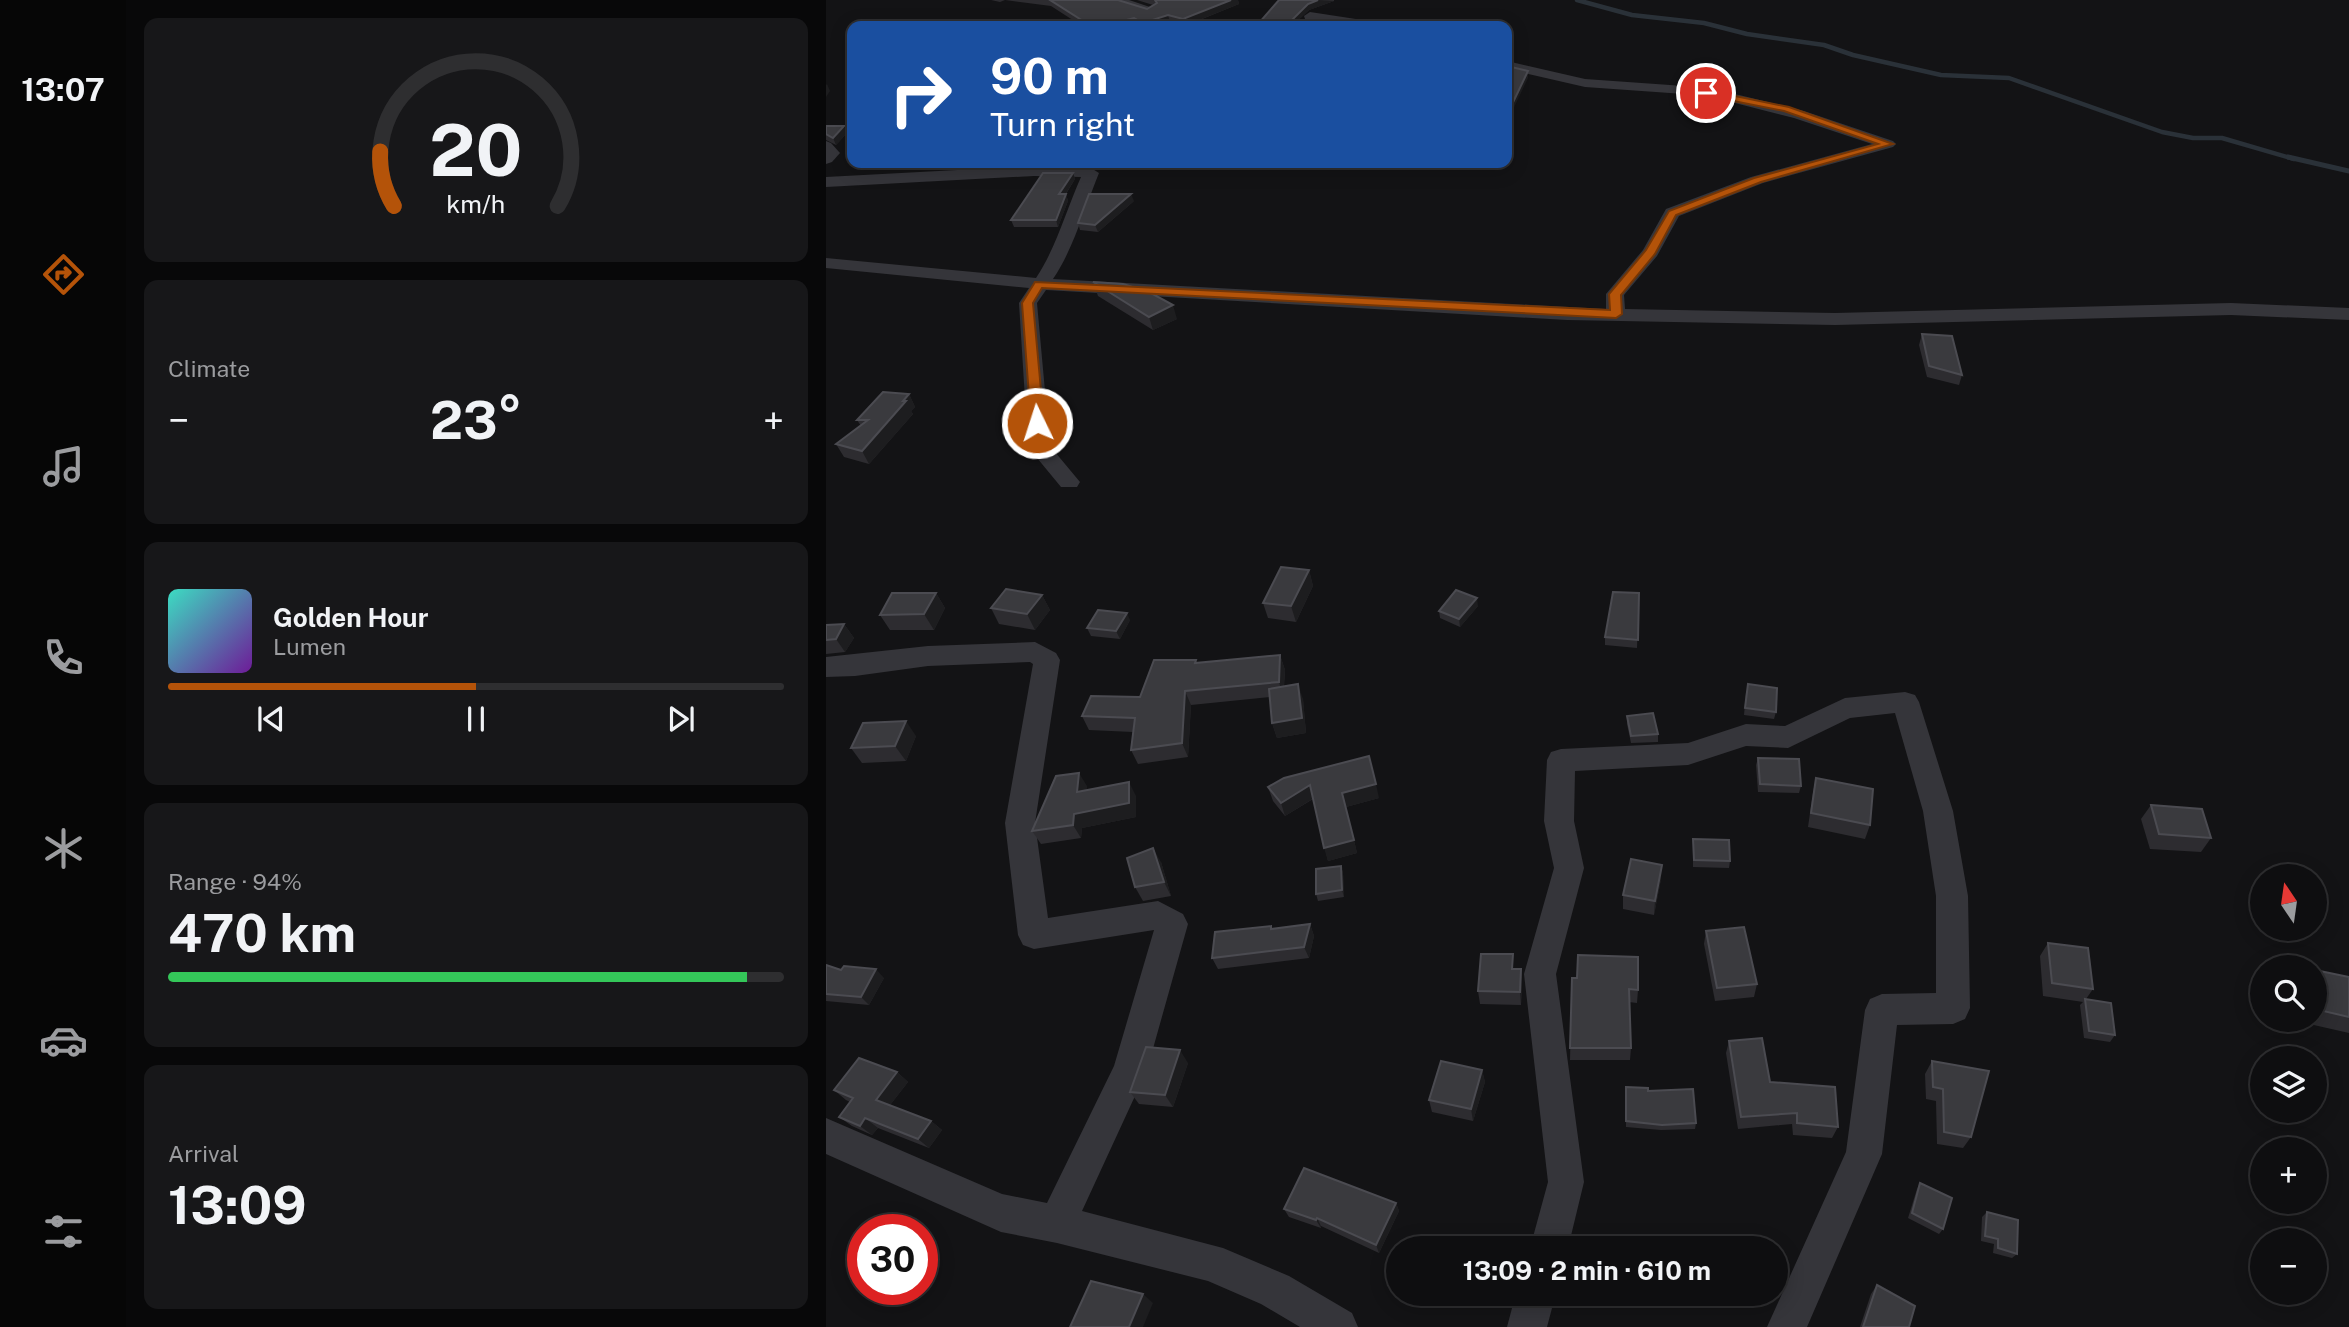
<!DOCTYPE html>
<html lang="en">
<head>
<meta charset="utf-8">
<style>
	:root { --surface:#0e0e10; --page:#171719; --text:#f1f3f6; --muted:#9b9c9f; --line:#2e2e30; --accent:#b45309 }
	body { margin:0; font-family:"Public Sans",sans-serif; background:var(--page); color:var(--text); height:100vh; display:flex; flex-direction:column; font-size:26px; white-space:nowrap }
	* { box-sizing:border-box; margin:0 }
	p { font-size:23px; color:var(--muted) }
	.icon { flex:none; width:38px; height:38px; fill:none; stroke:currentColor; stroke-width:2; stroke-linecap:round; stroke-linejoin:round }
	.map { position:relative; flex:1; overflow:hidden }
	.side { display:flex; flex-direction:column; gap:18px; padding:18px; background:#080809; width:700px }
	.side>* { flex:none }
	.hud { position:absolute; left:21px; top:21px; width:665px; height:147px; border-radius:14px; box-shadow:0 4px 18px #0003,0 0 0 2px var(--line); background:#1a4fa0; color:#fff; overflow:hidden }
	.needle { width:46px; rotate:347deg }
	.fabs { position:absolute; left:1424px; top:864px; display:grid; gap:14px }
	.fabs a { display:grid; place-items:center; width:77px; height:77px; border-radius:50%; background:var(--surface); box-shadow:0 4px 18px #0003,0 0 0 2px var(--line); font-size:35px }
	.speed { position:absolute; left:21px; top:1214px; display:flex; gap:14px; font-size:35px; font-weight:700; text-align:center }
	.speed>* { display:grid; place-content:center; width:91px; height:91px; border-radius:50%; background:var(--surface); box-shadow:0 4px 18px #0003,0 0 0 2px var(--line); line-height:1 }
	.speed .limit { border:10px solid #d22; background:#fff; color:#111 }
	.pin { position:absolute; display:grid; place-items:center; width:60px; height:60px; color:#fff; margin:-30px; border:4px solid #fff; border-radius:50%; box-shadow:0 2px 7px #0007 }
	.me { position:absolute; width:77px; margin:-38px; rotate:356deg; stroke-linejoin:round; filter:drop-shadow(0 0 5px #0008) }
	.turn { display:flex; align-items:center; gap:24px; height:147px; padding:0 28px; font-size:32px }
	.turn .icon { width:91px; height:91px; stroke-width:2.5 }
	.turn b { display:block; font-size:49px; line-height:60px }
	.big { font-size:52px; font-weight:700; line-height:1.1 }
	.side .card { flex:1; display:flex; flex-direction:column; justify-content:center; gap:10px; min-width:0; padding:0 24px; border-radius:14px; background:var(--page) }
	.side .dial { align-items:center; gap:0 }
	.dial svg { height:182px; overflow:visible; fill:none; stroke:var(--line); stroke-width:7; stroke-linecap:round; text-anchor:middle }
	.dial text { fill:var(--text); stroke:none }
	.song { display:flex; align-items:center; gap:21px }
	.cover { width:84px; height:84px; border-radius:10px; background:linear-gradient(135deg,hsl(170 70% 55%),hsl(280 70% 35%)) }
	.played { height:7px; border-radius:4px; background:linear-gradient(90deg,var(--accent) 50%,var(--line) 50%) }
	.keys { display:flex; justify-content:space-around; direction:ltr }
	.heat { display:flex; justify-content:space-between; align-items:center; font-size:38px; direction:ltr }
	.charge { height:10px; border-radius:5px; background:linear-gradient(90deg,#34c759 94%,var(--line) 0) }
	.trip { position:absolute; left:560px; top:1236px; width:402px; height:70px; border-radius:35px; background:var(--surface); box-shadow:0 4px 18px #0003,0 0 0 2px var(--line); font-weight:700; line-height:70px; text-align:center }
	main { display:flex; flex:1; min-height:0 }
	.dock { display:flex; flex-direction:column; width:126px; justify-content:space-around; align-items:center; background:#060606; color:var(--muted) }
	.dock .icon { width:49px; height:49px }
	.dock .current { color:var(--accent) }
	.dock b { font-size:32px; color:var(--text) }
	.map>svg:first-child { display:block }
	.lines { fill:none; stroke-linecap:round; stroke-linejoin:round }
	.stream-far1 { stroke:#2a3138; stroke-width:4.5 }
	.stream { stroke:#2a3138; stroke-width:5 }
	.minor { fill:#35353a; fill-rule:evenodd }
	.wall { fill:#2d2c30 }
	.shaded-wall { fill:#1d1d1f }
	.building { fill:#3a3a3e; stroke:#4b4b51; stroke-width:2 }
	.route { fill:#b45309; stroke:#753606; stroke-width:2 }
</style>
</head>
<body>
<main>
<nav class="dock">
<b>13:07</b>
<svg class="icon current" aria-label="directions" viewBox="0 0 24 24"><path d="M12 3l9 9-9 9-9-9zM9 14v-3h6M13 9l2 2-2 2"/></svg>
<svg class="icon" aria-label="music" viewBox="0 0 24 24"><path d="M9 18V5l10-2v13"/><circle cx="6" cy="18" r="3"/><circle cx="16" cy="16" r="3"/></svg>
<svg class="icon" aria-label="phone" viewBox="0 0 24 24"><path d="M5 4h4l2 5-3 2q2 4 5 5l2-3 5 2v4C11 20 4 13 5 4z"/></svg>
<svg class="icon" aria-label="climate" viewBox="0 0 24 24"><path d="M12 3v18M4 7l16 10M4 17L20 7"/></svg>
<svg class="icon" aria-label="car" viewBox="0 0 24 24"><path d="M5 17H2v-5l4-1 3-4h7l3 4 3 1v5h-3M9 17h6M6 11h13"/><circle cx="7" cy="17" r="2"/><circle cx="17" cy="17" r="2"/></svg>
<svg class="icon" aria-label="filters" viewBox="0 0 24 24"><path d="M4 7h16M4 17h16"/><circle cx="9" cy="7" r="2"/><circle cx="15" cy="17" r="2"/></svg>
</nav>
<section class="side">
<div class="card dial"><svg viewBox="0 0 100 80">
<path d="M14 69A42 42 0 1 1 86 69"/>
<path d="M14 69A42 42 0 0 1 8 45" stroke="#b45309"/>
<text x="50" y="56" font-size="32" font-weight="700">20</text>
<text x="50" y="72" font-size="11">km/h</text>
</svg></div>
<div class="card"><p>Climate</p>
<div class="heat"><a>−</a><b class="big">23°</b><a>+</a></div>
</div>
<div class="card">
<div class="song"><i class="cover"></i><div><b>Golden Hour</b><p>Lumen</p></div></div>
<div class="played"></div>
<div class="keys"><svg class="icon" aria-label="previous" viewBox="0 0 24 24"><path d="M18 5L8 12l10 7zM5 5v14"/></svg><svg class="icon" aria-label="pause" viewBox="0 0 24 24"><path d="M8 5v14M16 5v14"/></svg><svg class="icon" aria-label="next" viewBox="0 0 24 24"><path d="M6 5l10 7-10 7zM19 5v14"/></svg></div>
</div>
<div class="card"><p>Range · 94%</p><b class="big">470 km</b><div class="charge"></div></div>
<div class="card"><p>Arrival</p><b class="big">13:09</b></div>
</section>
<div class="map">
<svg width="1523" height="1327" viewBox="0 0 1523 1327">
	<rect width="100%" height="100%" fill="#131315"/>
	<g class="lines">
		<path class="stream-far1" d="M751,0l55,15 72,8 43,11 77,11 29,10 88,20 68,3 153,54 31,6h29l72,21"/>
		<path class="stream" d="M1462,157l61,14"/>
		<g class="minor">
			<path d="M281,0h22l27,9 -6,4z"/>
			<path d="M484,12l72,11 2,3h-24l-55,-7 -1,-3z"/>
			<path d="M681,61l78,18 99,7 47,7 73,18 89,30 3,3 -3,3 -130,36 -84,33 -22,40 -33,39 1,14 210,4 396,-10 118,5v12l-118,-5 -396,10 -268,-5 -521,-30 -9,13 13,143 30,36 -3,5h-16l-33,-40 -9,-144 10,-15 -203,-20v-10l210,20c20,-30 30,-67 45,-101l-47,-1 -208,11v-10l208,-11 57,2 8,5c-14,34 -26,77 -46,106l553,30v-15l37,-44 23,-41 85,-32 121,-33 -78,-26 -63,-16 -47,-8 -99,-7 -78,-18z"/>
			<path d="M0,141l5,2 9,10 -8,9 -6,2z"/>
			<path d="M209,642l21,11 4,7 -25,163 13,95 110,-17 25,13 5,10 -41,146 -65,141 141,37 66,28 63,37 6,14h-58l-39,-23 -53,-23 -151,-38 -56,-11 -175,-78v-36l176,76 45,9 67,-137 40,-136 -120,19 -11,-4 -5,-10 -13,-112 28,-159 -3,-2 -102,4 -73,10 -29,1v-20l102,-11z"/>
			<path d="M1079,692l10,3 4,7 34,109 15,85 2,112 -5,11 -12,5 -56,1 -15,129 -75,173h-40l79,-175 19,-142 5,-11 12,-5 54,-1v-97l-13,-85 -28,-98 -45,5 -62,30 -42,-2 -58,19 -113,6 -1,50 10,47 -28,106 28,208 -16,66h-38l18,-66 -24,-208 30,-106 -10,-47 3,-61 4,-8 10,-3 127,-6 58,-19 39,2 60,-28z"/>
			<path d="M690,1293h40l-9,34h-40z"/>
		</g>
	</g>
	<g class="wall">
		<path d="M165,0h127l29,9 6,-4 -16,-5h101l1,4 -54,22 -15,-4 -14,4h-18l-2,-1 -4,1h-50l-31,-20 -46,-6 -5,2z"/>
		<path d="M453,0h55v1l-25,9 -17,16h-32l-1,-3z"/>
		<path d="M0,126l21,7 -11,12 -10,-5z"/>
		<path d="M158,163h41l-1,1z"/>
		<path d="M247,173l2,6 -9,15 2,7 -10,26h-44l-3,-7z"/>
		<path d="M308,201l-36,31 -18,-2 -2,-7z"/>
		<path d="M267,282l84,37 -24,11 -55,-34z"/>
		<path d="M1096,334l40,41 -3,10 -32,-8 -8,-32z"/>
		<path d="M83,394l6,13 -4,4 2,3 -44,50 -25,-7 -8,-13 25,-18 -4,-6z"/>
		<path d="M483,570l4,16 -17,36 -28,-4 -5,-15z"/>
		<path d="M110,593l9,15 -11,22h-44l-10,-15z"/>
		<path d="M813,593l-2,55 -32,-3v-8z"/>
		<path d="M216,595l8,15 -15,20 -36,-6 -8,-16z"/>
		<path d="M652,606l-18,21 -20,-9 -1,-7z"/>
		<path d="M304,620l-10,19 -29,-3 -4,-8z"/>
		<path d="M18,624l10,14 -9,14 -19,2v-29z"/>
		<path d="M454,655l5,15 -1,16 19,13 3,34 -29,5 -5,-15 -2,-26 -79,8 -3,52 -50,7 -7,-14 2,-18 -44,-2 -7,-14 58,-19z"/>
		<path d="M920,692l30,20 -2,7 -30,-4z"/>
		<path d="M801,716l31,18v8l-27,1 -4,-19z"/>
		<path d="M90,736l-10,25 -44,2 -11,-15z"/>
		<path d="M932,758l43,28 -2,7 -41,-1 -2,-27z"/>
		<path d="M990,778l54,47 -5,14 -57,-12 5,-35z"/>
		<path d="M261,786l-1,4 50,6v21l-54,11 -1,10 -40,6 -9,-13z"/>
		<path d="M442,787l111,11 -33,9 11,46 -29,8 -15,-62 -28,17 -12,-15z"/>
		<path d="M1325,805l60,33 -10,14 -51,-3 -9,-30z"/>
		<path d="M867,839l37,22 -1,7 -36,-1z"/>
		<path d="M335,862l10,34 -28,5 -8,-14z"/>
		<path d="M515,866l2,7 1,24 -26,4 -2,-7z"/>
		<path d="M835,879l-7,36 -31,-6v-14z"/>
		<path d="M484,924l4,12 -5,22 -91,11 -6,-11 59,-32 1,3z"/>
		<path d="M880,931l51,53 -3,13 -39,4 -11,-57z"/>
		<path d="M1222,943l45,46 -7,10 29,36 -5,7 -26,-4 -4,-33 3,-3 -40,-6 -3,-40z"/>
		<path d="M0,965l15,5 43,8 -15,27 -43,-4z"/>
		<path d="M688,969h7l1,13 -1,23 -41,-1 -2,-13z"/>
		<path d="M1489,970l34,7v56l-44,-10v-3h10z"/>
		<path d="M746,978l66,12 -1,13 -8,-1 2,46 -1,12h-60z"/>
		<path d="M903,1041l41,41 68,45 -6,11 -39,-3 -1,-11 -54,5 -12,-76z"/>
		<path d="M1106,1061l39,76 -8,11 -26,-4 -1,-43 -10,-2 -1,-25z"/>
		<path d="M362,1063l-15,44 -34,-3 -9,-12z"/>
		<path d="M656,1070l3,12 -12,39 -41,-9 -3,-12z"/>
		<path d="M71,1072l11,10 -18,23 41,16 11,9 -13,18 -51,-20 -6,7 -20,-9 -13,-9 11,-15 -4,-2 -12,-10z"/>
		<path d="M800,1087l22,4 48,32 -1,6 -34,1 -35,-3z"/>
		<path d="M1094,1183l23,46 -4,5 -31,-16 9,-29z"/>
		<path d="M570,1203l3,8 -20,42 -58,-27v2l-32,-11 -5,-8z"/>
		<path d="M1161,1212l30,42 -5,4 -19,-5 1,-9 -13,-3 1,-24z"/>
		<path d="M1051,1285l32,42h-49l11,-33z"/>
	</g>
	<g class="shaded-wall">
		<path d="M405,0h7l1,4 -55,22 -1,-7z"/>
		<path d="M492,0l16,1 -25,9 -17,16h-6l22,-22z"/>
		<path d="M342,15l2,7 -14,4h-12l-1,-3z"/>
		<path d="M308,18l2,7 -4,1h-29z"/>
		<path d="M702,71v7l-21,44v-7z"/>
		<path d="M1,84l3,7 -4,6v-12z"/>
		<path d="M18,126l3,7 -11,12 -3,-7z"/>
		<path d="M247,173l2,6 -14,22 -2,-7z"/>
		<path d="M240,194l2,7 -10,26 -2,-7z"/>
		<path d="M305,194l3,7 -36,31 -3,-7z"/>
		<path d="M347,305l4,14 -24,11 -4,-13z"/>
		<path d="M83,394l6,13 -4,4 2,3 -44,50 -7,-13z"/>
		<path d="M483,570l4,16 -17,36 -5,-16z"/>
		<path d="M110,593l9,15 -11,22 -10,-16z"/>
		<path d="M216,595l8,15 -15,20 -8,-16z"/>
		<path d="M651,598l1,8 -18,21 -1,-8z"/>
		<path d="M301,613l3,7 -10,19 -4,-8z"/>
		<path d="M18,624l10,14 -9,14 -9,-13z"/>
		<path d="M454,655l5,15 -2,26 -4,-14z"/>
		<path d="M472,684l5,15 3,34 -29,5 -5,-15z"/>
		<path d="M359,691l6,14 -3,52 -6,-14z"/>
		<path d="M80,721l10,15 -10,25 -11,-15z"/>
		<path d="M253,773l8,13 -2,20 -8,-14z"/>
		<path d="M303,782l7,14v21l-54,11 -1,10 -8,-13 1,-11z"/>
		<path d="M550,784l3,14 -33,9 11,46 -29,8 -4,-13 18,-55z"/>
		<path d="M484,785l4,13 -29,18 -4,-13z"/>
		<path d="M327,848l8,14 10,34 -7,-14z"/>
		<path d="M836,865l-1,14 -7,36 1,-14z"/>
		<path d="M515,866l2,7 1,24 -2,-7z"/>
		<path d="M484,924l4,12 -5,22 -5,-11z"/>
		<path d="M50,969l8,9 -15,27 -8,-8z"/>
		<path d="M695,969l1,13 -1,23 -1,-13z"/>
		<path d="M354,1050l8,13 -15,44 -8,-12z"/>
		<path d="M656,1070l3,12 -12,39 -2,-12z"/>
		<path d="M71,1072l11,10 -21,27 -11,-9z"/>
		<path d="M39,1118l13,10 -6,7 -12,-9z"/>
		<path d="M105,1121l11,9 -13,18 -11,-9z"/>
		<path d="M570,1203l3,8 -20,42 -3,-8z"/>
		<path d="M491,1218l4,8v2l-5,-8z"/>
		<path d="M317,1294l10,9 -10,24h-14z"/>
	</g>
	<g class="building">
		<path d="M224,0h68l29,9 10,-6 -2,-3h76l-48,19 -15,-4 -25,8 -9,-5 -31,8h-12z"/>
		<path d="M453,0h39l-10,4 -22,22 -13,-3 -5,3h-6l-3,-3z"/>
		<path d="M681,66l21,5 -21,44z"/>
		<path d="M0,126h18l-11,12 -7,-4z"/>
		<path d="M217,173h30l-14,21h7l-10,26h-45z"/>
		<path d="M263,194h42l-36,31 -17,-2z"/>
		<path d="M267,282l30,2 26,8 24,13 -24,12z"/>
		<path d="M1096,334l30,2 10,39 -33,-9z"/>
		<path d="M57,392l26,2 -6,7h3l-44,50 -26,-7 32,-24h-11z"/>
		<path d="M455,567l28,3 -18,36 -28,-3z"/>
		<path d="M180,589l36,6 -15,19 -36,-6z"/>
		<path d="M630,590l21,8 -18,21 -20,-8z"/>
		<path d="M787,592l26,1 -1,47 -33,-3z"/>
		<path d="M66,593h44l-12,21 -44,1z"/>
		<path d="M272,610l29,3 -11,18 -29,-3z"/>
		<path d="M18,624l-8,15 -10,1v-15z"/>
		<path d="M454,655l-1,27 -94,9 -3,52 -51,7 4,-32 -53,-2 9,-20 49,1 14,-37h42l-1,3z"/>
		<path d="M472,684l4,34 -30,5 -3,-34z"/>
		<path d="M922,684l29,4 -1,24 -31,-4z"/>
		<path d="M827,713l5,21 -27,2 -4,-20z"/>
		<path d="M80,721l-11,25 -44,2 12,-25z"/>
		<path d="M543,756l7,28 -34,9 12,47 -30,8 -14,-63 -29,18 -13,-16 16,-9z"/>
		<path d="M932,758l41,1 2,27 -41,-2z"/>
		<path d="M253,773l-2,19 52,-10v21l-55,11 -1,11 -41,6 24,-55z"/>
		<path d="M990,778l57,11 -3,36 -59,-12z"/>
		<path d="M1325,805l51,4 9,29 -52,-4z"/>
		<path d="M867,839l36,1 1,21 -36,-1z"/>
		<path d="M327,848l11,34 -29,5 -8,-29z"/>
		<path d="M805,859l31,6 -7,36 -32,-6z"/>
		<path d="M515,866l1,24 -26,4v-25z"/>
		<path d="M484,924l-6,23 -92,11 3,-26 56,-6v3z"/>
		<path d="M918,927l13,57 -40,4 -11,-57z"/>
		<path d="M1222,943l40,5 5,41 -41,-6z"/>
		<path d="M655,954h32l-1,15h9l-1,23 -42,-1z"/>
		<path d="M752,955l60,2v33l-9,-1 2,59h-61l2,-70h5z"/>
		<path d="M0,965l15,5 3,-4 32,3 -15,28 -35,-3z"/>
		<path d="M1489,970l34,7v40l-30,-7 -4,-21z"/>
		<path d="M1259,999l26,4 4,32 -26,-4z"/>
		<path d="M936,1038l8,44 65,5 3,40 -41,-4v-10l-56,4 -12,-76z"/>
		<path d="M320,1047l34,3 -15,45 -35,-3z"/>
		<path d="M33,1058l38,14 -21,28 55,21 -13,18 -53,-21 -5,8 -21,-9 14,-19 -19,-8z"/>
		<path d="M615,1061l41,9 -11,39 -42,-9z"/>
		<path d="M1106,1061l57,10 -18,66 -27,-5 -1,-43 -10,-2z"/>
		<path d="M800,1087l22,1v3l45,-2 3,34 -34,2 -36,-4z"/>
		<path d="M478,1168l92,35 -20,42 -59,-27 -1,2 -32,-11z"/>
		<path d="M1094,1183l32,15 -9,31 -31,-16z"/>
		<path d="M1161,1212l31,8 -1,34 -19,-6v-9l-13,-3z"/>
		<path d="M265,1281l52,13 -14,33h-59z"/>
		<path d="M1051,1285l38,21 -6,21h-46z"/>
	</g>
	<path class="route" d="M880,90l83,17 104,37 -132,38 -85,33 -21,39 -34,41 1,19 -6,4 -574,-30 -9,15 11,120 -7,4 -6,-4 -9,-120 13,-21 575,28 -1,-16 37,-44 23,-39 85,-33 124,-34 -94,-33 -81,-16 -1,-2z"/>
</svg>
<div class="fabs">
<a><svg class="needle" viewBox="-14 -14 28 28"><path d="M0-13l5 13h-10z" fill="#e53935"/><path d="M0 13l5-13h-10z" fill="#9b9c9f"/></svg></a>
<a><svg class="icon" aria-label="search" viewBox="0 0 24 24"><circle cx="10" cy="10" r="6"/><path d="M15 15l6 6"/></svg></a>
<a><svg class="icon" aria-label="layers" viewBox="0 0 24 24"><path d="M12 4l9 5-9 5-9-5zM3 14l9 5 9-5"/></svg></a>
<a>+</a>
<a>−</a>
</div>
<div class="speed"><div class="limit">30</div></div>
<div class="pin" style="left:880px;top:93px;background:#d93025"><svg class="icon" aria-label="arrive" viewBox="0 0 24 24"><path d="M6 21V4h12l-3 4 3 4H6"/></svg></div>
<svg class="me" style="left:211px;top:423px" viewBox="-20 -20 40 40"><circle r="17" fill="#b45309" stroke="#fff" stroke-width="3"/><path d="M0-11L8 9 0 5-8 9z" fill="#fff"/></svg>
<div class="trip">13:09 · 2 min · 610 m</div>
<div class="hud">
<div class="turn"><svg class="icon" aria-label="right" viewBox="0 0 24 24"><path d="M7 20v-9h11M14 6l5 5-5 5"/></svg><div><b>90 m</b>Turn right</div></div>
</div>
</div>
</main>
</body>
</html>
